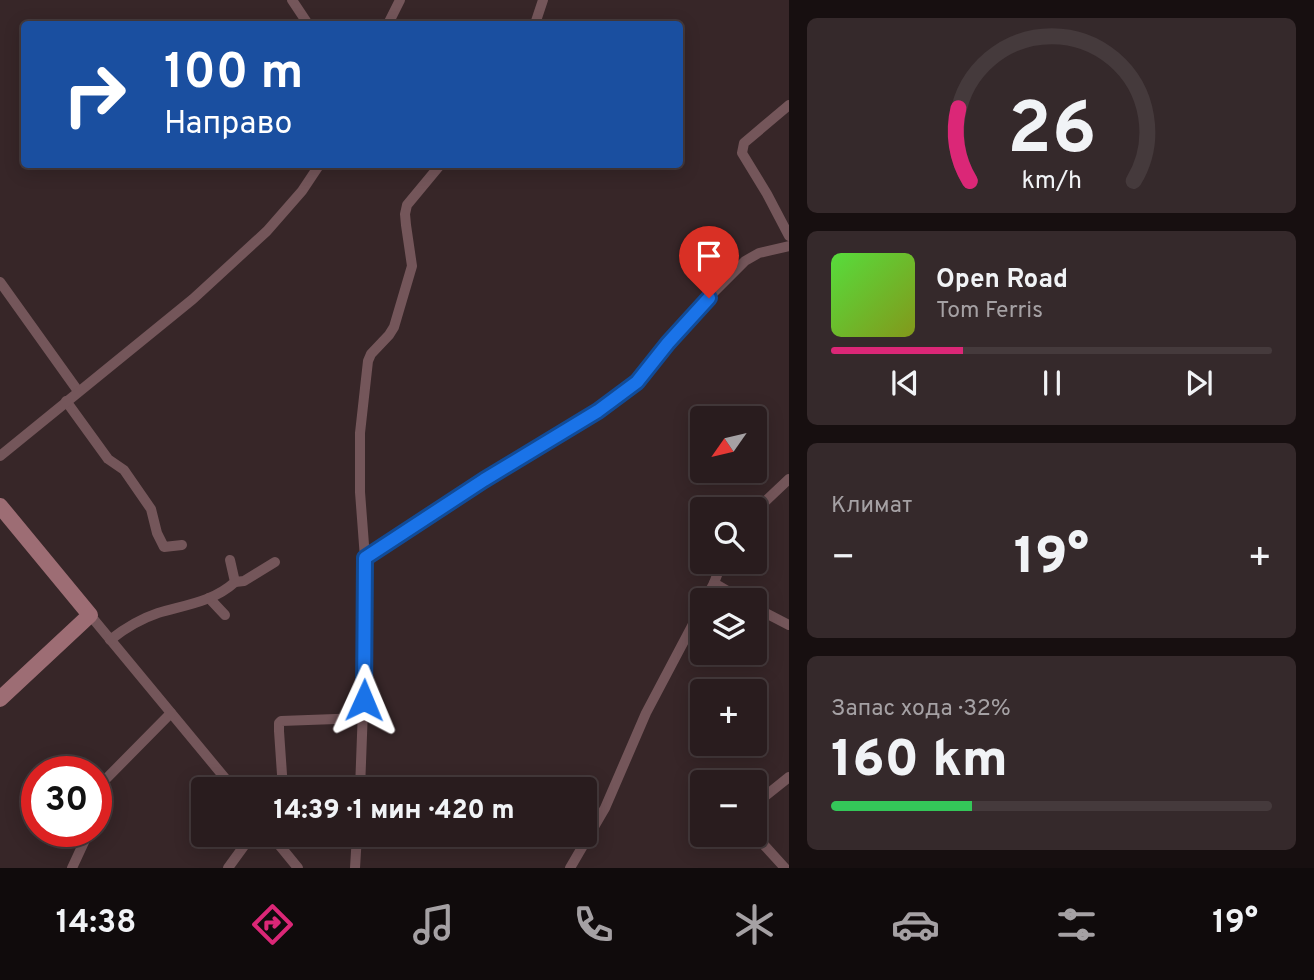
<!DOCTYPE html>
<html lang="ru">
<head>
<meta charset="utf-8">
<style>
	:root { --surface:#291c1e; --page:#35292b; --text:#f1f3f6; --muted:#a5a1a4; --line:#453a3c; --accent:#db2777 }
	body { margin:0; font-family:Overpass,sans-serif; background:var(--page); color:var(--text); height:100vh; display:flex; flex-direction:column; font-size:26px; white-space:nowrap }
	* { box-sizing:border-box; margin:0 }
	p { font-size:23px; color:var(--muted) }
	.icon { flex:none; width:38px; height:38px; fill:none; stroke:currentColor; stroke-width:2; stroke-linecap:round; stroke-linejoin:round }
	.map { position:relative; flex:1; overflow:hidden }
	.sheet { display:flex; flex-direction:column; gap:18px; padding:18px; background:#170f10; width:525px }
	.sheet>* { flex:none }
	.guide { position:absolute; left:21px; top:21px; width:662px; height:147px; border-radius:7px; box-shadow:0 4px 18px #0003,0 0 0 2px var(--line); background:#1a4fa0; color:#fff; overflow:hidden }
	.needle { width:46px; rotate:236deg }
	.controls { position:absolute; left:690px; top:406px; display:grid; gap:14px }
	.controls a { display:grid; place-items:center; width:77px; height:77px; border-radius:7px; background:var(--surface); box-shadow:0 4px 18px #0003,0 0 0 2px var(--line); font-size:35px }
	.speed { position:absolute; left:21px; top:756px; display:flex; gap:14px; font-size:35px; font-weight:700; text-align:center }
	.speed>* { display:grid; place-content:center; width:91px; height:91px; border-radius:50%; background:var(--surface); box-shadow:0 4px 18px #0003,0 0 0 2px var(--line); line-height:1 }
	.speed .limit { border:10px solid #d22; background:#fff; color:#111 }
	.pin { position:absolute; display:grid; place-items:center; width:60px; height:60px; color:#fff; margin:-72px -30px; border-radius:50% 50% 50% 0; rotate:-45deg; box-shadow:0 0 7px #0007 }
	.pin .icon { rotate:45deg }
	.me { position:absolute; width:77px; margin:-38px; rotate:1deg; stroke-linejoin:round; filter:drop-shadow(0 0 5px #0008) }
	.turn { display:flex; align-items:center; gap:24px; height:147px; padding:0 28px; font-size:32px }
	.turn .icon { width:91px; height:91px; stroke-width:2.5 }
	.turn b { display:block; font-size:49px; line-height:60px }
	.big { font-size:52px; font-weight:800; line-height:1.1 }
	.sheet .widget { flex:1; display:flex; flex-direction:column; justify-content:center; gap:10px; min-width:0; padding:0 24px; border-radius:10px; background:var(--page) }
	.sheet .dial { align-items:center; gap:0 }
	.dial svg { height:182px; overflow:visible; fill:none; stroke:var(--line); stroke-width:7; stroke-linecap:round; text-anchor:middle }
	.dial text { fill:var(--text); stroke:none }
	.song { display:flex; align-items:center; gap:21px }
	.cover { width:84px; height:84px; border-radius:10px; background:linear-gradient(135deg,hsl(110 70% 55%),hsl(70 70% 35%)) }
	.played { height:7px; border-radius:4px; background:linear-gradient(90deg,var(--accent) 30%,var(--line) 30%) }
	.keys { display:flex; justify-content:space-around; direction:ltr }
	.heat { display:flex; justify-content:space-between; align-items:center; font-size:38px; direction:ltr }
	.charge { height:10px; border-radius:5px; background:linear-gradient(90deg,#34c759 32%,var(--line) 0) }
	.trip { position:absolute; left:191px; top:777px; width:406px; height:70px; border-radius:7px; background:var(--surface); box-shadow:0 4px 18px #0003,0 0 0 2px var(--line); font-weight:800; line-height:70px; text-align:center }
	.dock { display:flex; height:112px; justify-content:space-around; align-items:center; background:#100b0c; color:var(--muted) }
	.dock .icon { width:49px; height:49px }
	.dock .active { color:var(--accent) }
	.dock b { font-size:32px; color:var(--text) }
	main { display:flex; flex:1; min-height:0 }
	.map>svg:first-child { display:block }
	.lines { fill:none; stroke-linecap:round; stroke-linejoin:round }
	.minor { stroke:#74565a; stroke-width:10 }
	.secondary { stroke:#9d6d74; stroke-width:16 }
	.route-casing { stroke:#114b97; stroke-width:18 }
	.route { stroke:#1a73e8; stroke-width:12 }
</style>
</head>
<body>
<main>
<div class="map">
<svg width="789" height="868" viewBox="0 0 789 868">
	<rect width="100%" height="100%" fill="#372628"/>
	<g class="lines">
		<g class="minor">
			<path d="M292,0l16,24"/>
			<path d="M388,24l12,-24"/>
			<path d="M535,24l8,-24"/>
			<path d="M789,105l-45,38 -2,10 25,41 22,42"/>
			<path d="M0,282l78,109"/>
			<path d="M66,401l42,58 16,11 27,39 6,24 7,14 18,-2"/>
			<path d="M0,456l193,-157 74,-68 35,-40 18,-27"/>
			<path d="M754,512l35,-33"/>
			<path d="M365,558l119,-78 114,-69 39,-29 31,-39 41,-46 36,-36 14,-8 30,-7"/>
			<path d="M235,582l9,-1 31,-19"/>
			<path d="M714,583l29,17"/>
			<path d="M209,598l16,17"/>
			<path d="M705,600l9,-17 8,-21"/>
			<path d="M754,607l35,18"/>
			<path d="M90,615l144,174"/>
			<path d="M110,640c15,-12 30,-21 48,-27 27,-8 55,-11 77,-31l-5,-22"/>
			<path d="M96,789l75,-76"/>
			<path d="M283,789l-4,-58v-8l2,-2 82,-3"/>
			<path d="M360,789l4,-107 1,-124 -5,-66v-59l8,-72 3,-7 18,-19 5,-8 18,-61 -6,-41 -1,-11 2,-9 34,-41"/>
			<path d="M754,805l35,-28"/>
			<path d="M754,834l31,34"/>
			<path d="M271,835l27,33"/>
			<path d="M72,868l13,-28 1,-9"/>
			<path d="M228,868l24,-33"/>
			<path d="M355,868l2,-33"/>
			<path d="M570,868l35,-60 41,-95 56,-106"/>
		</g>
		<path class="secondary" d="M0,506l90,109 -90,84"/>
	</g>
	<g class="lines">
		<g class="route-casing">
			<path id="route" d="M364,700l1,-142 119,-78 114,-69 39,-29 31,-39 41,-45"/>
		</g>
		<use href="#route" class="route"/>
	</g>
</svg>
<div class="controls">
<a><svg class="needle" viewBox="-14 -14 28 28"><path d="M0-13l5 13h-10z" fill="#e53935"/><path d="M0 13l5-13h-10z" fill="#a5a1a4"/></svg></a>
<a><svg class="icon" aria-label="search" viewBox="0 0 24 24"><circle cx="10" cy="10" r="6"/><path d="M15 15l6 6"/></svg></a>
<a><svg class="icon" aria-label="layers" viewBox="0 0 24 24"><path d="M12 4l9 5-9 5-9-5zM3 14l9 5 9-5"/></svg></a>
<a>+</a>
<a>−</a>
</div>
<div class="speed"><div class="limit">30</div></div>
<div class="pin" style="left:709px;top:298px;background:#d93025"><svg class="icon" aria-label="arrive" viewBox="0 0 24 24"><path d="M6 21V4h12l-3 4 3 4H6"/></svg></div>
<svg class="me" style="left:364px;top:700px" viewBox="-20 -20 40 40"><path d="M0-17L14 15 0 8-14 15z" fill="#1a73e8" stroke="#fff" stroke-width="4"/></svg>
<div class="trip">14:39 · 1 мин · 420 m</div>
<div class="guide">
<div class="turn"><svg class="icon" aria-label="right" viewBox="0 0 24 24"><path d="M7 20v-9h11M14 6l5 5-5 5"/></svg><div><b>100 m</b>Направо</div></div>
</div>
</div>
<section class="sheet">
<div class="widget dial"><svg viewBox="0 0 100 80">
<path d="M14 69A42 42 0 1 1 86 69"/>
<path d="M14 69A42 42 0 0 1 9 37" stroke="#db2777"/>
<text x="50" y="56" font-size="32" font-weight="700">26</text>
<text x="50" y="72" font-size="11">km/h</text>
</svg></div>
<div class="widget">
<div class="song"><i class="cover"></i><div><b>Open Road</b><p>Tom Ferris</p></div></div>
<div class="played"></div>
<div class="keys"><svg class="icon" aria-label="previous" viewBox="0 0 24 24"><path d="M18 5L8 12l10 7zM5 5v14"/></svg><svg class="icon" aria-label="pause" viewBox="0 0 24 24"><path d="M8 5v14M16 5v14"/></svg><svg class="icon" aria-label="next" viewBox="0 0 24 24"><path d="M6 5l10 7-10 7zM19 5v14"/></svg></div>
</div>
<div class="widget"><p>Климат</p>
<div class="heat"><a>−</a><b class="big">19°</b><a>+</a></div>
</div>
<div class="widget"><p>Запас хода · 32%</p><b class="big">160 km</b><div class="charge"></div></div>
</section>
</main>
<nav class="dock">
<b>14:38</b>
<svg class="icon active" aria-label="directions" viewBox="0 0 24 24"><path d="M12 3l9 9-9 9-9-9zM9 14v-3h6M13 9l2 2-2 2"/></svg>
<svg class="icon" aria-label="music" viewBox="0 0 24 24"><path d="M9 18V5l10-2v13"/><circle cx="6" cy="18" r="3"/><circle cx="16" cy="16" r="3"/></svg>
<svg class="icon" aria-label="phone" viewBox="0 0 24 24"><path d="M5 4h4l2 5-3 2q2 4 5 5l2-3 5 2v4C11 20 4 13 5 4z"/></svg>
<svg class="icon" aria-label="climate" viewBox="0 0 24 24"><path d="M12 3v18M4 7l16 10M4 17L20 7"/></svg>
<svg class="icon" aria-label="car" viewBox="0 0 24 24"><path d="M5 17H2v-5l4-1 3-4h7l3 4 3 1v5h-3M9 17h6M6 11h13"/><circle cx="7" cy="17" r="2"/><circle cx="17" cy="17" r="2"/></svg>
<svg class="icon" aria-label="filters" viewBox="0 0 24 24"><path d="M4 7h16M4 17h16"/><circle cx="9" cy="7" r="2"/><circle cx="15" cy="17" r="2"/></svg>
<b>19°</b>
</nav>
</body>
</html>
